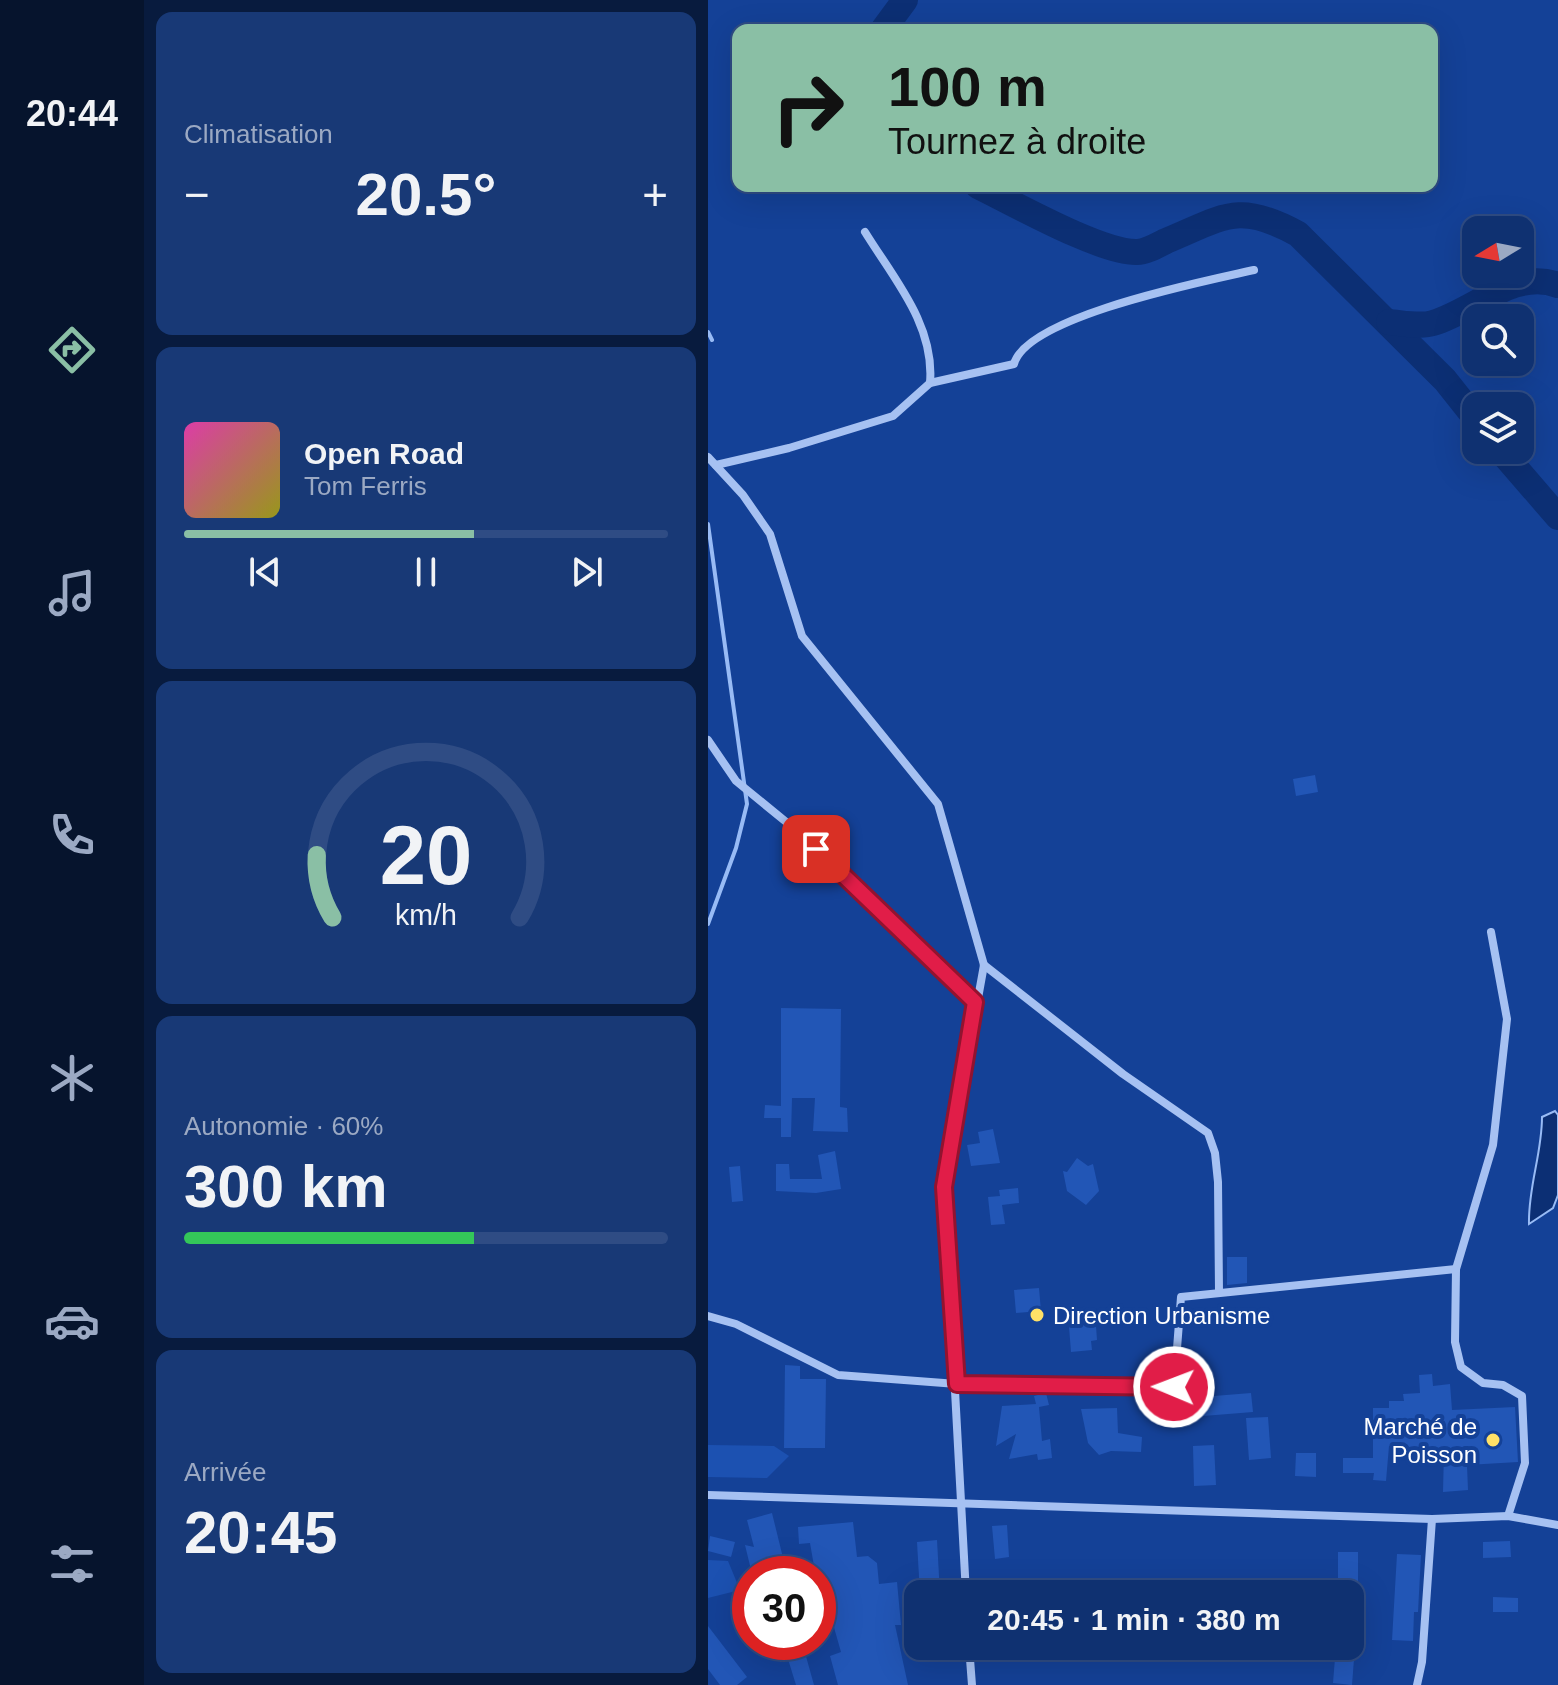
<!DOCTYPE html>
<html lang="fr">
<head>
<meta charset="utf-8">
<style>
	:root { --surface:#0f3171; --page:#183976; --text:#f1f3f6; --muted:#9ba9c3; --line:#2f4c84; --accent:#8abfa5 }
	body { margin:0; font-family:Arial,sans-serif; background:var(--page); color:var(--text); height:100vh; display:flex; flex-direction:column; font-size:30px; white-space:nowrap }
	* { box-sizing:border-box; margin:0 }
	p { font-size:26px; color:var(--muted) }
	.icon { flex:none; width:44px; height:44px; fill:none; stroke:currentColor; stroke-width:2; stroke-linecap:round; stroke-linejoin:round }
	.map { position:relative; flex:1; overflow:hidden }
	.panel { display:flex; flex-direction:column; gap:12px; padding:12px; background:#081b3e; width:564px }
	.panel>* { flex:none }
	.top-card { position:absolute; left:24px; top:24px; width:706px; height:168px; border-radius:16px; box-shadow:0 8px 32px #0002,0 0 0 2px var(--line); background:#8abfa5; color:#111; overflow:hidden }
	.needle { width:52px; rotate:260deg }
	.buttons { position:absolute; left:754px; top:216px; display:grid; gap:16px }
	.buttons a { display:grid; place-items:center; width:72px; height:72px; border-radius:16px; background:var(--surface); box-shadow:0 8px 32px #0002,0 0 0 2px var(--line); font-size:40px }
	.speed { position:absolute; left:24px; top:1556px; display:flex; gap:16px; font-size:40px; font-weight:700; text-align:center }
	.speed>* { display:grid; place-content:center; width:104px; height:104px; border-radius:50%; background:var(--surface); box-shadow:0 8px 32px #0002,0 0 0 2px var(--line); line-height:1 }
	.speed .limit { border:12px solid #d22; background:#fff; color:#111 }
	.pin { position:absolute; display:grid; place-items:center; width:68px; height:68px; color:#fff; margin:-34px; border-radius:16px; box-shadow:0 4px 12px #0006 }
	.me { position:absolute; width:88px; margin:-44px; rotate:271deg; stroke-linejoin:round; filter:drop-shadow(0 0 6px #0008) }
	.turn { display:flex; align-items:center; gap:28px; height:168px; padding:0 24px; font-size:36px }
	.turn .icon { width:104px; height:104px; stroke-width:2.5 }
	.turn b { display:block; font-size:56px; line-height:68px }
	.big { font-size:60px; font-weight:800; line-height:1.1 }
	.panel .widget { flex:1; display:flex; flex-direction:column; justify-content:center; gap:12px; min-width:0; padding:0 28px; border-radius:16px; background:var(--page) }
	.panel .dial { align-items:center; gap:0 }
	.dial svg { height:208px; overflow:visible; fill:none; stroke:var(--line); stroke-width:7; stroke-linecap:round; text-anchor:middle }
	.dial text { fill:var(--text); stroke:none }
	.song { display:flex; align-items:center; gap:24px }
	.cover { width:96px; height:96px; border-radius:12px; background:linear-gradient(135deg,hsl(320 70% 55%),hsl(60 70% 35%)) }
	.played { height:8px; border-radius:4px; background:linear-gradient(90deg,var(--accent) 60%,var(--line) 60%) }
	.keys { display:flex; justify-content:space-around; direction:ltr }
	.heat { display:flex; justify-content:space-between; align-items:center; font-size:44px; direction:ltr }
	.charge { height:12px; border-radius:6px; background:linear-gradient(90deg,#34c759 60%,var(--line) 0) }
	.trip { position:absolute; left:196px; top:1580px; width:460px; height:80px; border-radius:16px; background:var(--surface); box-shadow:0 8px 32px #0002,0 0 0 2px var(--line); font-weight:800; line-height:80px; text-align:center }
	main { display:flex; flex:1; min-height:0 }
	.dock { display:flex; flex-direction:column; width:144px; justify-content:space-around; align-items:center; background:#06142d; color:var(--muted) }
	.dock .icon { width:56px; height:56px }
	.dock .selected { color:var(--accent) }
	.dock b { font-size:36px; color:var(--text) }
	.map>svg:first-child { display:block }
	.green { fill:#1c51b1 }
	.water { fill:#0c2f74; stroke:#98bbf5; stroke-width:2 }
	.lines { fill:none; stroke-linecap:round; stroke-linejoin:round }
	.stream { stroke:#98bbf5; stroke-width:4 }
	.river { stroke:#0c2f74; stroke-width:26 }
	.building { fill:#2256b6 }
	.minor { stroke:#a6c1f2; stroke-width:8 }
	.route-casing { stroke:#92132f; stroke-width:20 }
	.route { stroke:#e11d48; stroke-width:14 }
	.poi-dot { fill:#ffe167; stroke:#144197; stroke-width:3 }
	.labels { text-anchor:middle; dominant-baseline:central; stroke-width:8; stroke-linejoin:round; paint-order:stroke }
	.poi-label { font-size:24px; fill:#fff; stroke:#144197; text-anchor:start }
</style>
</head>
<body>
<main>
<nav class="dock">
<b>20:44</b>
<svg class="icon selected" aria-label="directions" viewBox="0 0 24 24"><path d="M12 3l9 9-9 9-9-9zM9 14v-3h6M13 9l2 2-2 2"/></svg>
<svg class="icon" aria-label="music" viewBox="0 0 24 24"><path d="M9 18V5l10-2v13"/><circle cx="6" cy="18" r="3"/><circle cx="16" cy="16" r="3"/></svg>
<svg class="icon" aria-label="phone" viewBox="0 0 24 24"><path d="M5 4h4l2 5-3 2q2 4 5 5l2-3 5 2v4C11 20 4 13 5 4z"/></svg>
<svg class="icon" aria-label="climate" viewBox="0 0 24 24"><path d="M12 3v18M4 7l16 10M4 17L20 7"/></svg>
<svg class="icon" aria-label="car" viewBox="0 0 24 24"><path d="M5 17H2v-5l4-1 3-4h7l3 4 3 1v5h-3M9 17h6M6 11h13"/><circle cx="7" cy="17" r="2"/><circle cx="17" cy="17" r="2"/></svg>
<svg class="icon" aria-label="filters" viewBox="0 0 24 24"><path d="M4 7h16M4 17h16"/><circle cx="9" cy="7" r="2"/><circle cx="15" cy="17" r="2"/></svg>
</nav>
<section class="panel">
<div class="widget"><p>Climatisation</p>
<div class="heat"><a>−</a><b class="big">20.5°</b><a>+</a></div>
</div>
<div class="widget">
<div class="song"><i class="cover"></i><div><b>Open Road</b><p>Tom Ferris</p></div></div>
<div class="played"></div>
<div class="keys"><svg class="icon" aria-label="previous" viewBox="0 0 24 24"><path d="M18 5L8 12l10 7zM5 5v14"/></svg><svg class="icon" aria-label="pause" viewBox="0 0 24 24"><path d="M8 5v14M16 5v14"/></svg><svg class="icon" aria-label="next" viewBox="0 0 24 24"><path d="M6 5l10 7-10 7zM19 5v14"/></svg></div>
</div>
<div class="widget dial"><svg viewBox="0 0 100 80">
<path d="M14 69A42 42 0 1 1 86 69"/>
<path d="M14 69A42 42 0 0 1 8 45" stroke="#8abfa5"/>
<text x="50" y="56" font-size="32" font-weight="700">20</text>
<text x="50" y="72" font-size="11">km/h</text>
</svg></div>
<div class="widget"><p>Autonomie · 60%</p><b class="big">300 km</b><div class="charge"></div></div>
<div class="widget"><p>Arrivée</p><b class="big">20:45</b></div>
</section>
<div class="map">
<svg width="850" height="1685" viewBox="0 0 850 1685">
	<rect width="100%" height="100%" fill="#144197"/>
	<g class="green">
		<path d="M0,1445l66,1 15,10 -22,22 -59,-1z"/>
		<path d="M0,1560l20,1 12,29 -32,8z"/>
	</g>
	<path class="water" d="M847,1111l3,4v80l-5,13 -24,16c-1,-37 13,-70 13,-107z"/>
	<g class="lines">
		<g class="stream">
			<path d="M0,332l4,8"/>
			<path d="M0,524l39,280 -11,44 -28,76"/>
		</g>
		<g class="river">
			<path d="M175,30l22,-30"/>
			<path d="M270,186c35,17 123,67 159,66 9,0 21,-7 29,-11 58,-24 72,-40 132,-7l147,146 31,39"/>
			<path d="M681,322c13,1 32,5 44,1 40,-11 81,-55 125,-38"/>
			<path d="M792,450l58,67"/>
		</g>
	</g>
	<g class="building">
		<path d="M607,775l3,17 -22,4 -3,-17z"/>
		<path d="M73,1008l60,1 -1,98 7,1 1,24 -35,-1 2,-33h-23l-1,39h-10v-19h-17l1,-13 16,1z"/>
		<path d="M285,1129l7,34 -29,3 -4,-21 13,-2 -2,-11z"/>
		<path d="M127,1151l6,38 -25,4 -40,-2v-27h13l1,15h32l-4,-24z"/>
		<path d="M369,1158l11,8 5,-2 6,27 -13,14 -19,-14 -4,-20 4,1z"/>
		<path d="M32,1166l3,35 -11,1 -3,-35z"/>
		<path d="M310,1188l1,15 -17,2 3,19 -14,1 -3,-28 12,-1 -1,-6z"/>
		<path d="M519,1257h20v26l-20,2z"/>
		<path d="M331,1288l2,23 -25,2 -2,-23z"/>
		<path d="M380,1313l1,13h7l1,14 -6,1 1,9 -21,2 -3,-38z"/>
		<path d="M77,1365l15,1v13h26l-1,69h-41z"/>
		<path d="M724,1374l1,12 17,-2 2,26 63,-3 3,55 -51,3 1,25 -25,2 1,-41 -55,-5 -3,35 -13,-1 1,-7h-31v-15h30v-50h16v-7h15l-1,-7 17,-1 -1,-18z"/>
		<path d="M338,1393l3,12 -10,2 3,34 8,-2 2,19 -14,2 -1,-6 -28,5 7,-25 -20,12 6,-40 34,-2 -2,-8z"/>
		<path d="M543,1393l2,19 -62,5 -2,-19z"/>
		<path d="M409,1408l1,25 24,4 -1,15 -30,-1 -12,4 -11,-12 -7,-34z"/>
		<path d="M560,1417l3,41 -22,2 -3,-42z"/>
		<path d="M506,1445l2,40 -22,1 -1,-40z"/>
		<path d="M588,1453h20v24l-21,-1z"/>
		<path d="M64,1513l15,61h-35l-7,-29 9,2 -7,-27z"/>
		<path d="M145,1522l4,35 11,-1 9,7 2,21 18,-2 4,43h-6l13,60h-70l-8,-29 11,-4 -8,-28 -5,-36 -10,1 -8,-46 -11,1 -1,-17z"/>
		<path d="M299,1525l2,32 -14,2 -3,-33z"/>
		<path d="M2,1536l25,6 -4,15 -23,-6z"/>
		<path d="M229,1540l3,54h-20l-3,-52z"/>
		<path d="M802,1541l1,16 -28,1v-16z"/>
		<rect x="630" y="1552" width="20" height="42"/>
		<path d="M689,1554l24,1 -3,57h-4l-1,29 -21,-1z"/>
		<path d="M785,1597l25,1v14h-25z"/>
		<path d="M0,1626l39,51 -10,8h-17l-12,-16z"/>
		<path d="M67,1642h27l12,43h-18l-8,-26 -8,3z"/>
		<path d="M628,1646h19l-3,39 -19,-2z"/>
	</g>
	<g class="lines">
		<g class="minor">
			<path d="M222,383l84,-19c13,-48 192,-83 240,-94"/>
			<path d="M0,457l35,38 27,39 32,102 136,168 46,161 -40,222 22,407"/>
			<path d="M8,465l73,-17 104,-32 37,-33c5,-58 -36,-104 -65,-151"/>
			<path d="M0,740l28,41 60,49 179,172"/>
			<path d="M783,932l16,87 -14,126 -37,124 -1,73 6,25 22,16 20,2 19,11 3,67 -17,53"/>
			<path d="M276,965l139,109 85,59 7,20 3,29 1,110"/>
			<path d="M0,1316l28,8 102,51 119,9 217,3 7,-90 275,-28"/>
			<path d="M0,1495l724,24 76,-3 50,9"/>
			<path d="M261,1646l3,39"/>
			<path d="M709,1685l5,-23 10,-143"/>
		</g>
	</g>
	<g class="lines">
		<g class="route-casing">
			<path id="route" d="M108,849l159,153 -31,185 13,197 217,3"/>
		</g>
		<use href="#route" class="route"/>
	</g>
	<g class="poi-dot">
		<circle cx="329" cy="1315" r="8"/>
		<circle cx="785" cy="1440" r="8"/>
	</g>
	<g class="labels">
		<g class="poi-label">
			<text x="345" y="1315">Direction Urbanisme</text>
			<text x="769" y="1426" text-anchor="end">Marché de<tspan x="769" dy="28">Poisson</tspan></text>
		</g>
	</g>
</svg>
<div class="buttons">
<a><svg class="needle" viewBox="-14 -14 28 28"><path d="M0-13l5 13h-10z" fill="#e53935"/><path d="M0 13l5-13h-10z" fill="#9ba9c3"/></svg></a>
<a><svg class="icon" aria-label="search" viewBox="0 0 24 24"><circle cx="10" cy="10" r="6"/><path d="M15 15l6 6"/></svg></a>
<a><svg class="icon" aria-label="layers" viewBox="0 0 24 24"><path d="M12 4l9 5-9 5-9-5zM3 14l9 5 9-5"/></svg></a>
</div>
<div class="speed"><div class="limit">30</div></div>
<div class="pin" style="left:108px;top:849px;background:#d93025"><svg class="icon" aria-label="arrive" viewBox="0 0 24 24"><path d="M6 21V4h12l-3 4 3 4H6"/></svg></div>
<svg class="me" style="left:466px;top:1387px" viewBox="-20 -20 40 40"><circle r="17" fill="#e11d48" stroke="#fff" stroke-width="3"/><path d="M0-11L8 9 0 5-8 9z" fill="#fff"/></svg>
<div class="trip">20:45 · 1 min · 380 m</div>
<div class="top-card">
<div class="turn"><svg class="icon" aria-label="right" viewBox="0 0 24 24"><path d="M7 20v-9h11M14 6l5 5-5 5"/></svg><div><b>100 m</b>Tournez à droite</div></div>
</div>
</div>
</main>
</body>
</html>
